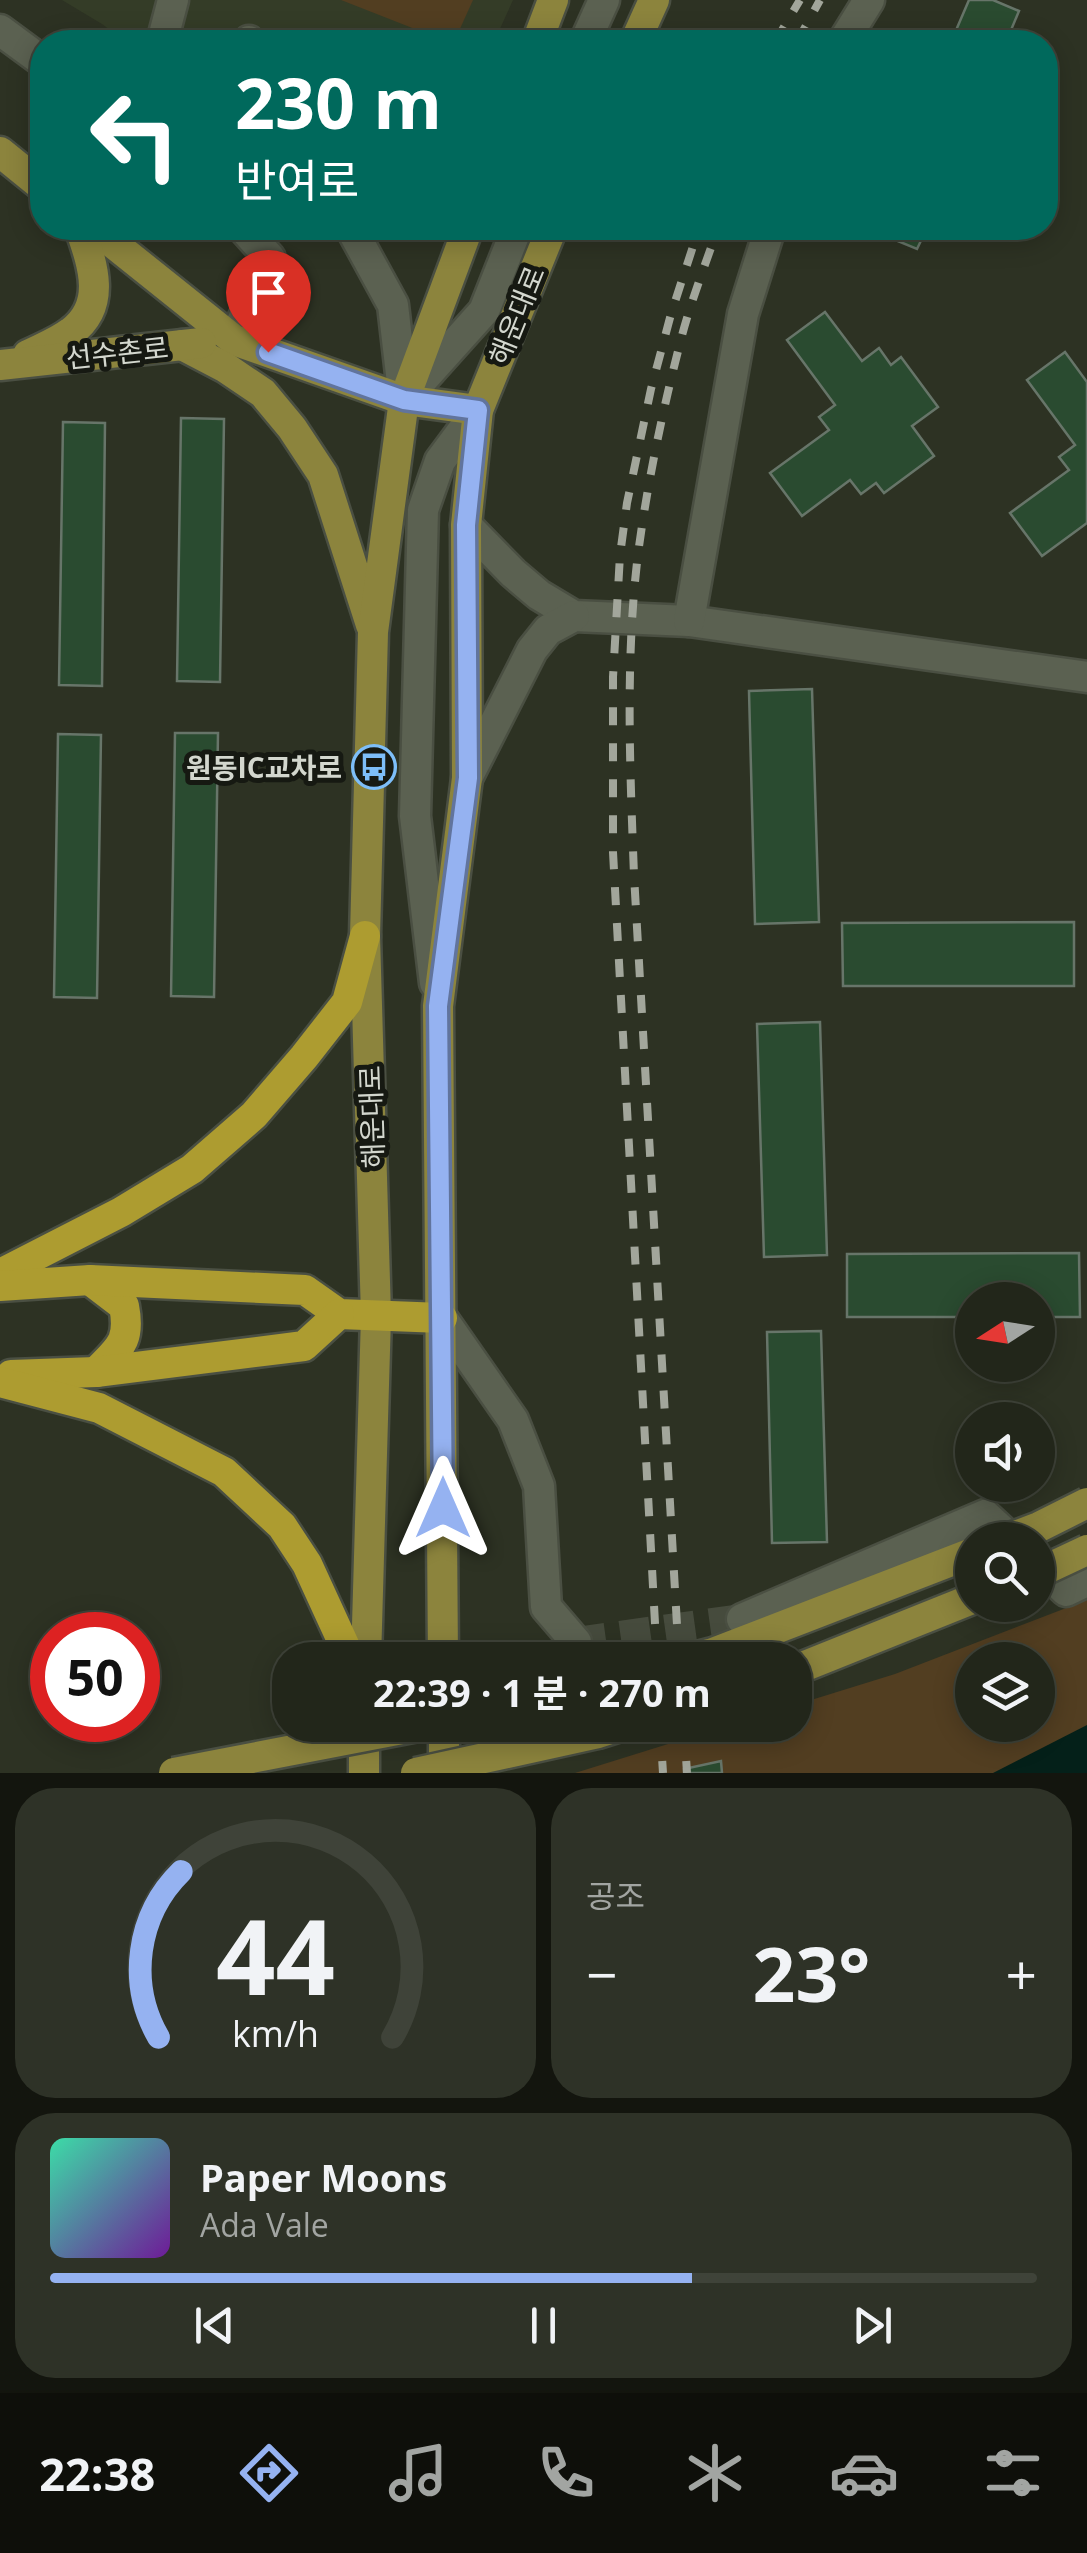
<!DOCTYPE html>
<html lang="ko">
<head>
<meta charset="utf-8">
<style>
	:root { --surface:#22261a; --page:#2e3227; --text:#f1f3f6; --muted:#a2a5a2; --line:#3f4339; --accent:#95b2f1 }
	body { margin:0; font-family:"Open Sans","Noto Sans KR",sans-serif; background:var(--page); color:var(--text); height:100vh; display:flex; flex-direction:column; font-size:38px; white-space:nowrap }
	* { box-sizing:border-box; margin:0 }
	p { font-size:32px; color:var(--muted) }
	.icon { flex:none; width:55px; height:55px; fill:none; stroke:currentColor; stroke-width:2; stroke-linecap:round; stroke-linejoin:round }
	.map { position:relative; height:1773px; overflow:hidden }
	.side { display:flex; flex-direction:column; gap:15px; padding:15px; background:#13150e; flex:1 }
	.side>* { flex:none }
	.hud { position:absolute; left:30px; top:30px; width:1028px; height:210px; border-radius:40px; box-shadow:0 5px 25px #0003,0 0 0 2px var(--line); background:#00695c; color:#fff; overflow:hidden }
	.needle { width:65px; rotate:258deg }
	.fabs { position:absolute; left:955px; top:1282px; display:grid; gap:20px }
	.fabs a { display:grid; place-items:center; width:100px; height:100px; border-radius:50%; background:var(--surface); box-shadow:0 5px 25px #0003,0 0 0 2px var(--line); font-size:50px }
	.speed { position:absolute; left:30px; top:1612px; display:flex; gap:20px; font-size:50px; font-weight:700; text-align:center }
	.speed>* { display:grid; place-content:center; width:130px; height:130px; border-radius:50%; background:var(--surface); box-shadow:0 5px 25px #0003,0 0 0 2px var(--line); line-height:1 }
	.speed .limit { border:15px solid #d22; background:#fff; color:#111 }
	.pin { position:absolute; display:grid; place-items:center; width:85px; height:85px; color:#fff; margin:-102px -42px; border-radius:50% 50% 50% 0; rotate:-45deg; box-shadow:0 0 10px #0007 }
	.pin .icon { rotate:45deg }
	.me { position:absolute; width:110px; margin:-55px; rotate:0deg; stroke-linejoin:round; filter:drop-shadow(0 0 8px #0008) }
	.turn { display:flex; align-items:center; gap:35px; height:210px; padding:0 40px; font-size:45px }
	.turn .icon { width:130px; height:130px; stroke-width:2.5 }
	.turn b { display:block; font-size:70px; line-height:85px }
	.big { font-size:75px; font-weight:700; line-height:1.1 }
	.side .card { flex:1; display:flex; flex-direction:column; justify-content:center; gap:15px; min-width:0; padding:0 35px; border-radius:40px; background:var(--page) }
	.side .dial { align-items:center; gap:0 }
	.dial svg { height:260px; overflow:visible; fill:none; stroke:var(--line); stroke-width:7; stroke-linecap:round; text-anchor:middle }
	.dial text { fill:var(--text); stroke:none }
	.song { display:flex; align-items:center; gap:30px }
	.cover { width:120px; height:120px; border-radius:15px; background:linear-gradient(135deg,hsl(160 70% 55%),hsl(280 70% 35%)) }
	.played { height:10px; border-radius:5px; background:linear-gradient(90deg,var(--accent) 65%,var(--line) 65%) }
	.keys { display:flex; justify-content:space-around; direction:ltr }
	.heat { display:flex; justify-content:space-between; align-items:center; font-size:55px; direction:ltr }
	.side .tiles { flex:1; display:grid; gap:15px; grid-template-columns:1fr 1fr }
	.card:last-child { grid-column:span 2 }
	.trip { position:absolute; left:272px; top:1642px; width:540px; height:100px; border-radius:40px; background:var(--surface); box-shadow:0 5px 25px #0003,0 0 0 2px var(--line); font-weight:700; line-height:100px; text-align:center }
	.tabs { display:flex; height:160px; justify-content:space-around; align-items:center; background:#0e0f0a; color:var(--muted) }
	.tabs .icon { width:70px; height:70px }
	.tabs .active { color:var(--accent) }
	.tabs b { font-size:45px; color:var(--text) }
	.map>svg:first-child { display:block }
	.built { fill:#343c27 }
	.green { fill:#523e21; fill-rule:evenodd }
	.water { fill:#042019 }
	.building { fill:#2a4b30; stroke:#677569; stroke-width:2.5 }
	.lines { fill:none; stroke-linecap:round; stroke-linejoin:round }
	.minor-tunnel { stroke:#464b3d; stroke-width:30; stroke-dasharray:30 15; stroke-linecap:butt }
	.minor-casing { stroke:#4a4f42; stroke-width:35 }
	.major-casing { stroke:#4a4f42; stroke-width:35 }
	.highway-casing { stroke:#4a4f42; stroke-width:35 }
	.minor { stroke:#5b6151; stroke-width:30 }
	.major { stroke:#8c843d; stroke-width:30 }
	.highway { stroke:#ad9c30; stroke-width:30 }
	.rail { stroke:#a2a69b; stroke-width:8; stroke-dasharray:18 18; stroke-linecap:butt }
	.major-bridge-casing { stroke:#4a4f42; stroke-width:35; stroke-linecap:butt }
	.major-bridge { stroke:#8c843d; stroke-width:30 }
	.route-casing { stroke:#61749d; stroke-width:25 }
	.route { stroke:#95b2f1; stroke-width:18 }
	.labels { text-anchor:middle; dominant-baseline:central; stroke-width:10; stroke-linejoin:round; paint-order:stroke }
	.street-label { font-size:28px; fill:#d3d7ce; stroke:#161912 }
	.poi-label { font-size:28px; font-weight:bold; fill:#d3d7ce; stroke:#161912; text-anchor:end }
</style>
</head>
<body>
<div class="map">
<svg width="1087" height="1773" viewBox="0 0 1087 1773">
	<rect width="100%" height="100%" fill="#2d3223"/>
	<path class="built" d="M62,0h451l-19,42h-368l-24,-18z"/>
	<g class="green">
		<path d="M341,0h132l-19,42h-6z"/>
		<path d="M1087,1600v173h-512l154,-48h66v-20l100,-31zM972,1660h66v65h-66z"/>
	</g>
	<path class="water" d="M1087,1725v48h-94z"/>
	<g class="building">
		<path d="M969,0h24l26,11 -13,31h-55z"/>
		<path d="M872,228h55l-10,21 -46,-19z"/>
		<path d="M825,312l37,49 17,-13 12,17 10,-8 37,50 -26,19 22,30 -50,37 -8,-10 -15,11 -11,-14 -48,36 -32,-43 59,-43 -10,-13 16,-12 -48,-65z"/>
		<path d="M1065,352l22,30v141l-45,33 -32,-43 59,-43 -10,-13 16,-12 -48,-65z"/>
		<path d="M181,418l43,1 -4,263 -43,-1z"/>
		<path d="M63,422l42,1 -3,263 -43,-1z"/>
		<path d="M812,689l7,233 -64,2 -6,-233z"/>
		<path d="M175,733h43l-4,264 -43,-1z"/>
		<path d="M58,734l43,1 -4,263 -43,-1z"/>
		<path d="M1074,922v64h-231l-1,-63z"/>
		<path d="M820,1022l7,233 -63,2 -7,-233z"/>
		<path d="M1079,1253l1,64h-42v-17h-66v17h-125v-63z"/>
		<path d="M821,1331l6,211 -55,1 -5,-211z"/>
		<path d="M721,1761l1,12h-38v-4z"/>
	</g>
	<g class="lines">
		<path class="minor-tunnel" d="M576,1642l166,-23"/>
		<g class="minor-casing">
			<g id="minor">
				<path d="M0,30l42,31"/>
				<path d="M249,41l1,1"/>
				<path d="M162,42l11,-42"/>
				<path d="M585,42l19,-42"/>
				<path d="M843,42l26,-42"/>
				<path d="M351,228l42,77 11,95"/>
				<path d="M234,340l36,-82 -27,-30"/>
				<path d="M406,398l78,-87 33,-83"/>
				<path d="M466,525l47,48 26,22 35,21 115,5 398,56"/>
				<path d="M689,621l54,-307 27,-86"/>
				<path d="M467,778l65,-128 16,-20 26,-14"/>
				<path d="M435,983l-20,-167 8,-306 17,-49 38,-51"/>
				<path d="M442,1318l71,102 26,66 7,121 30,35"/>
				<path d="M1038,1564l28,27 21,-10"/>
				<path d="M742,1619l243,-104 27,25"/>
			</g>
		</g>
		<g class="major-casing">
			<g id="major">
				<path d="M537,42l16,-42"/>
				<path d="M635,42l19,-42"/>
				<path d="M0,152l42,34"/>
				<path d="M94,228l140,112 170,60 74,10"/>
				<path d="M182,345l44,23 37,25 29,35 31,47 48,150"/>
				<path d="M28,355c14,-7 30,-13 43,-23 37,-27 21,-69 9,-104"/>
				<path d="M0,365l201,-22"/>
				<path d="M366,1660l10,-344 -11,-380 8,-304 31,-232 64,-172"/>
				<path d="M443,1660l-5,-654 29,-228 -1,-253 12,-115 74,-182"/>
				<path d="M686,1660l27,-7 259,-100"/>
				<path d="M795,1670l177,-71"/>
				<path d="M444,1725v48"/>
				<path d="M364,1773v-48"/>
			</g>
		</g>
		<g class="highway-casing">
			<g id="highway">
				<path d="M0,1274l121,-62 71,-43 62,-54 50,-58 43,-55 18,-66"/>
				<path d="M90,1280l34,26c7,36 -5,42 -28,66"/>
				<path d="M0,1286l90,-6 215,10 34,24 103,4"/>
				<path d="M11,1375l85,-3 208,-26 35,-32"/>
				<path d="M0,1382l99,26 125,64 58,54 25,38 44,96"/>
			</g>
		</g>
		<use href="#minor" class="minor"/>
		<use href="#major" class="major"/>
		<use href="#highway" class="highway"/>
		<g class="rail">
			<path d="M775,42l25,-42"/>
			<path d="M797,42l23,-42"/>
			<path d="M657,1660l-44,-808v-175l7,-122 7,-52 24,-114 20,-75 28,-86"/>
			<path d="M679,1660l-45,-785c-4,-106 -9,-215 4,-321 9,-68 23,-136 40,-203 10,-42 26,-83 40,-123"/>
			<path d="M660,1725l3,48"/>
			<path d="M684,1725l3,48"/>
		</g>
		<g class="major-bridge-casing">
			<g id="major-bridge">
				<path d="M1005,1540l34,-13 48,-24"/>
				<path d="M1038,1573l49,-23"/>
				<path d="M174,1773l249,-48"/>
				<path d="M416,1773l182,-40 25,-8"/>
			</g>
		</g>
		<use href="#major-bridge" class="major-bridge"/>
	</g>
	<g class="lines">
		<g class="route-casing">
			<path id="route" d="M268,352l136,48 74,10 -12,115 2,253 -30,228 5,502"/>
		</g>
		<use href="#route" class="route"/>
	</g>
	<defs>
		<g id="bus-ring" transform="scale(2.25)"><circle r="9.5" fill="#161912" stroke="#7dbef9" stroke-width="1.5"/><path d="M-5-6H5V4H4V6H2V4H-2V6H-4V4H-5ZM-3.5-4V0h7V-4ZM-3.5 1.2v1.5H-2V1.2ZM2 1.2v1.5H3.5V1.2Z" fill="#7dbef9"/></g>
	</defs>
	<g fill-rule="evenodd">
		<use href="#bus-ring" x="374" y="767"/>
	</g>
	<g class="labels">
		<g class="street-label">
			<text transform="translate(516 315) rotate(-68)">해운대로</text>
			<text transform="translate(117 352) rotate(-6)">선수촌로</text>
			<text transform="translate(371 1117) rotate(-92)">해운대로</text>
		</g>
		<g class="poi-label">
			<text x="342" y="767">원동IC교차로</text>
		</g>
	</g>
</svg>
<div class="fabs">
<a><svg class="needle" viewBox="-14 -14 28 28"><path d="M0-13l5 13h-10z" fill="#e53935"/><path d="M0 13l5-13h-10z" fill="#a2a5a2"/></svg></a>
<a><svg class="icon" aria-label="sound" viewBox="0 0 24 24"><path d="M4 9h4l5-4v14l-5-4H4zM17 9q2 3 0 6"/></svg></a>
<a><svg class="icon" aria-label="search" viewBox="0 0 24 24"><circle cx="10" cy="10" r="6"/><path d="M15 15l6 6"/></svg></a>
<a><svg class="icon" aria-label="layers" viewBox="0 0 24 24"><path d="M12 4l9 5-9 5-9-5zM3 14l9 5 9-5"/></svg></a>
</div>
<div class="speed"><div class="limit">50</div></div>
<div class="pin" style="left:268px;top:352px;background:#d93025"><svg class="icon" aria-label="arrive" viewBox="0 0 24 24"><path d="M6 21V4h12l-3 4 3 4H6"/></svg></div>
<svg class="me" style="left:443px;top:1508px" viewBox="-20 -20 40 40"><path d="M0-17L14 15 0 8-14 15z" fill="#95b2f1" stroke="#fff" stroke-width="4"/></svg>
<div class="trip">22:39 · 1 분 · 270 m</div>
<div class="hud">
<div class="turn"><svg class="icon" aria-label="left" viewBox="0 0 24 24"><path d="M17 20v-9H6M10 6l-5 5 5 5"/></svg><div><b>230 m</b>반여로</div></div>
</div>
</div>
<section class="side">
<div class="tiles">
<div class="card dial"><svg viewBox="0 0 100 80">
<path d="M14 69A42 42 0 1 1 86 69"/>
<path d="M14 69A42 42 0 0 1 21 18" stroke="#95b2f1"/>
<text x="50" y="56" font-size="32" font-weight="700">44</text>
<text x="50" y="72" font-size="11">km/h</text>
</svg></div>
<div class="card"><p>공조</p>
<div class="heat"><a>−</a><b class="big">23°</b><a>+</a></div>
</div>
<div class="card">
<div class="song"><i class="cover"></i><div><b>Paper Moons</b><p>Ada Vale</p></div></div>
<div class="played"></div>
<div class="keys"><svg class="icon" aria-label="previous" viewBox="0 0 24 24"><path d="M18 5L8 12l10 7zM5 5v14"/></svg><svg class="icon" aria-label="pause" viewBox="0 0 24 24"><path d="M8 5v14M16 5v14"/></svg><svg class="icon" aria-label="next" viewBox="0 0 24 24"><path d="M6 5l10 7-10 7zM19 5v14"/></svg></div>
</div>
</div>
</section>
<nav class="tabs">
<b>22:38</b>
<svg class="icon active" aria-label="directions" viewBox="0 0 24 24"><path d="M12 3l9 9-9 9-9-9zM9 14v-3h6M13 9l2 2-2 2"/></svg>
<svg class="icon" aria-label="music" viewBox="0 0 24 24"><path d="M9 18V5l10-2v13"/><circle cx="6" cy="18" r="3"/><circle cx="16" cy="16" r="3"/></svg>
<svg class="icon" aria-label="phone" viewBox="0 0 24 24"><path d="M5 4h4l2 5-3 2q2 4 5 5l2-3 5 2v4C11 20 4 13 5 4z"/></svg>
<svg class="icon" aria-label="climate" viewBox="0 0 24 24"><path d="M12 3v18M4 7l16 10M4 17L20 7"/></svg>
<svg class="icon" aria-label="car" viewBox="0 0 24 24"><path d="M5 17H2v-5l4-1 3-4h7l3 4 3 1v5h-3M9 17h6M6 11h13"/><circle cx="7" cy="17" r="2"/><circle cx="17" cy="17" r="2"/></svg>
<svg class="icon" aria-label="filters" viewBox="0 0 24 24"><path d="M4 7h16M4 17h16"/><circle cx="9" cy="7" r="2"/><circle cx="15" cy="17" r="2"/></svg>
</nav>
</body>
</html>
